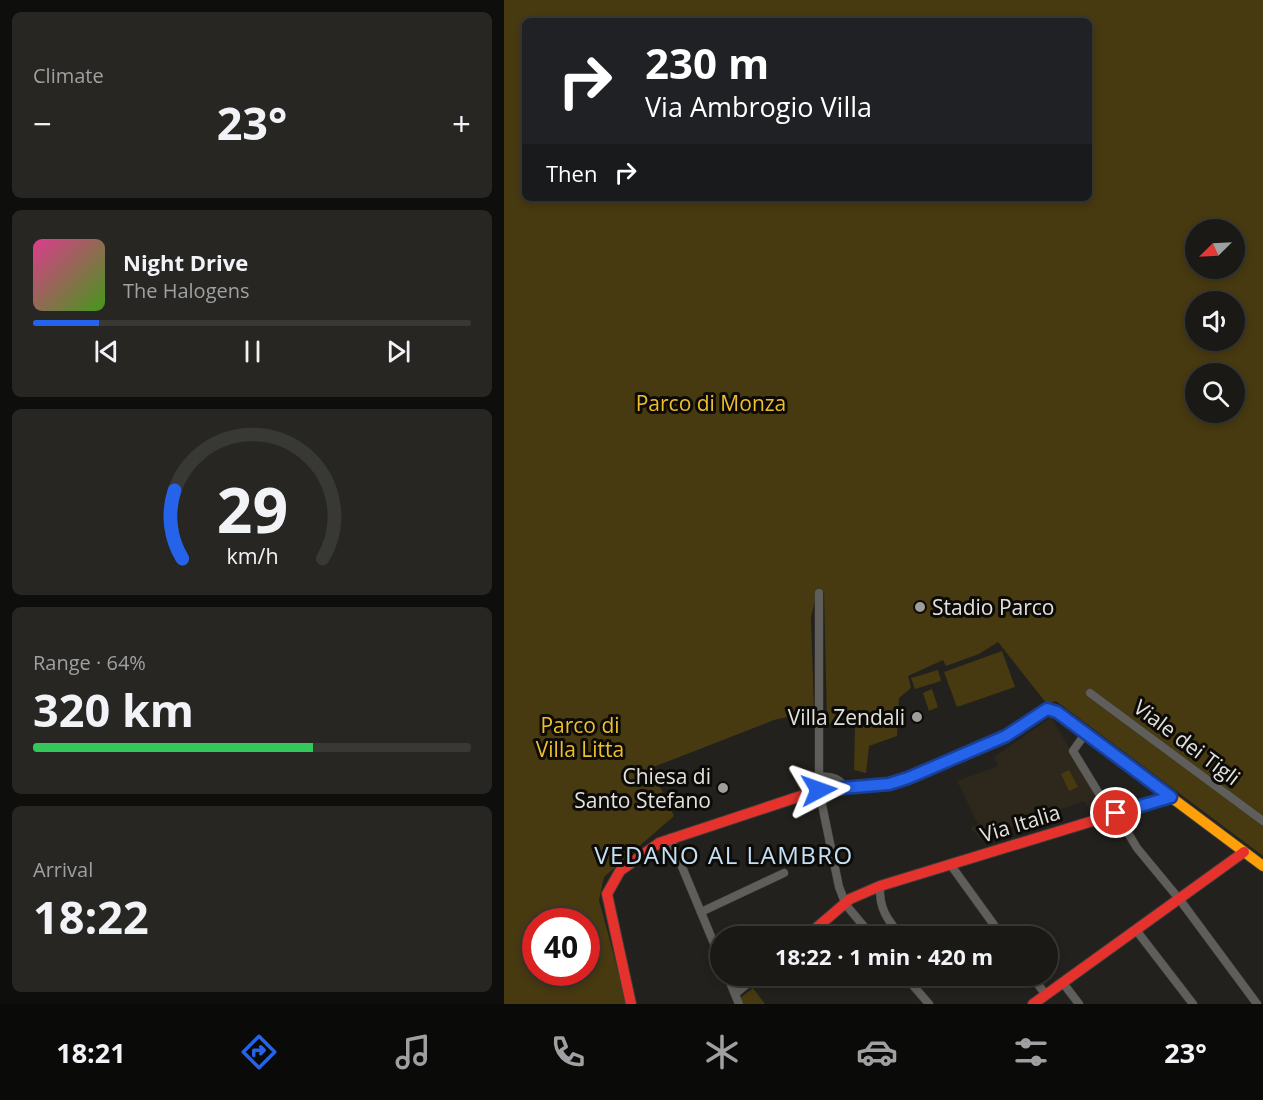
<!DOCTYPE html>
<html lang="en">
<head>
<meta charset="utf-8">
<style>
	:root { --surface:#1a1916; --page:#272623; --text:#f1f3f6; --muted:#9fa0a1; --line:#383835; --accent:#2563eb }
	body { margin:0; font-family:"Open Sans",sans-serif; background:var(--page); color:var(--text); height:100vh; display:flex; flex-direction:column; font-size:22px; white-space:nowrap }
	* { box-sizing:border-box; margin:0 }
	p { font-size:20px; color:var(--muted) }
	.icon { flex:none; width:33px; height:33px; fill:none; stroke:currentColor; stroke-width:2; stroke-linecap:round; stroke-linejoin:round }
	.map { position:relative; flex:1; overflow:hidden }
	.drawer { display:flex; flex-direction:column; gap:12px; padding:12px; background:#0e0e0c; width:504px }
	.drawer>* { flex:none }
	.hud { position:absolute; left:18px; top:18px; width:570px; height:183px; border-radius:9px; box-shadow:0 3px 9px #0003,0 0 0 2px var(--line); background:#202124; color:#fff; overflow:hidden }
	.needle { width:39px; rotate:246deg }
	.controls { position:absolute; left:681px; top:219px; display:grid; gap:12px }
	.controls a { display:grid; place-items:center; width:60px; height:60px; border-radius:50%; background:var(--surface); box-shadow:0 3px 9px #0003,0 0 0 2px var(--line); font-size:30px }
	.speed { position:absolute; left:18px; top:908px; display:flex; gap:12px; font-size:30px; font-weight:700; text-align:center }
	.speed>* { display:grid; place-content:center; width:78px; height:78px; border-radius:50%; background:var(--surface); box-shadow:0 3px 9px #0003,0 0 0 2px var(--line); line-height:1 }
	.speed .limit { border:9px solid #d22; background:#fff; color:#111 }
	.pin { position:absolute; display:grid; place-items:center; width:51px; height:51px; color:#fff; margin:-26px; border:3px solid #fff; border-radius:50%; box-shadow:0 2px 6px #0007 }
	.me { position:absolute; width:66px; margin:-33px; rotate:86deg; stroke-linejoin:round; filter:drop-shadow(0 0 4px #0008) }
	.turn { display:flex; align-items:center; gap:21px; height:126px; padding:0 24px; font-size:27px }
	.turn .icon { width:78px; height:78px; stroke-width:2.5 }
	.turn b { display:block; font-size:42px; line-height:51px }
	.then { display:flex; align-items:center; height:57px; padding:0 24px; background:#0003; gap:12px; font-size:22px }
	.big { font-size:45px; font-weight:700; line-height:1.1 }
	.drawer .widget { flex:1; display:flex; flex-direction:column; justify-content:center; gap:9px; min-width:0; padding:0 21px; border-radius:9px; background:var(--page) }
	.drawer .dial { align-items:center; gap:0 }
	.dial svg { height:156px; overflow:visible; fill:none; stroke:var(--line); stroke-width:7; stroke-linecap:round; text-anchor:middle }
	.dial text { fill:var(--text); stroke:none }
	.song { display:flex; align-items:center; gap:18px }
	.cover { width:72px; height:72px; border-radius:9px; background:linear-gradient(135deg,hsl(330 70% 55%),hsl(100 70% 35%)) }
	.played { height:6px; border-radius:3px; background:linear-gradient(90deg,var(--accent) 15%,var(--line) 15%) }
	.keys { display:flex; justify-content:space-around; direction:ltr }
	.heat { display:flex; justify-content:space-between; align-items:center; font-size:33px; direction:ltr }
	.charge { height:9px; border-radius:4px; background:linear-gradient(90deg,#34c759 64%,var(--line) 0) }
	.trip { position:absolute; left:206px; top:926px; width:348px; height:60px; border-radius:30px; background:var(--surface); box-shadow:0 3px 9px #0003,0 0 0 2px var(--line); font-weight:700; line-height:60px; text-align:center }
	.dock { display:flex; height:96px; justify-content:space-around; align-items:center; background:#0a0a09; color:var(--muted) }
	.dock .icon { width:42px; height:42px }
	.dock .active { color:var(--accent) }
	.dock b { font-size:27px; color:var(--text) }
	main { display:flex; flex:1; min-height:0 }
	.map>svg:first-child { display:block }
	.built { fill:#2d281b }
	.green { fill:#473910; fill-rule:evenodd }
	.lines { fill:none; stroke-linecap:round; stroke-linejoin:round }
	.street-casing { stroke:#3e3d39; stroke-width:9 }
	.slow-casing { stroke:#3e3d39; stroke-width:12 }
	.jam-casing { stroke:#3e3d39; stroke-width:12 }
	.street { stroke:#5f5e5a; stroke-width:8 }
	.slow { stroke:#ff9f0a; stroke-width:10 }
	.jam { stroke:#e5322d; stroke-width:10 }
	.route-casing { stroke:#184099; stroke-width:15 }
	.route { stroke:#2563eb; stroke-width:10 }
	.poi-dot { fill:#9f9e98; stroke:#0d0b08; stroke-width:2 }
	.labels { text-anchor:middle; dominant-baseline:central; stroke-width:6; stroke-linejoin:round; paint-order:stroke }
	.park-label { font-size:21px; fill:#eebe2e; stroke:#0d0b08 }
	.poi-label { font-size:21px; fill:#e3e1db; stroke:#0d0b08; text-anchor:end }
	.street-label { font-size:21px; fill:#e3e1db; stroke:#0d0b08 }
	.quarter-label { font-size:24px; letter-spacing:1.5px; fill:#c5e0f4; stroke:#0d0b08 }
</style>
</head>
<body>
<main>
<section class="drawer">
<div class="widget"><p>Climate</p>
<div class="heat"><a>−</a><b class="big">23°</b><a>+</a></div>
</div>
<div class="widget">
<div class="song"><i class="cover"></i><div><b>Night Drive</b><p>The Halogens</p></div></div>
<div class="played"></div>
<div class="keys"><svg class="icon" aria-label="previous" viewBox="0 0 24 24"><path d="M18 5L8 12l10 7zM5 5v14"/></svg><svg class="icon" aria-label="pause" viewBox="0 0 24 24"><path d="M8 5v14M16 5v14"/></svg><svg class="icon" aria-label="next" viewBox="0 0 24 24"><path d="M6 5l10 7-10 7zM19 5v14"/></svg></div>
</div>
<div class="widget dial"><svg viewBox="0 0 100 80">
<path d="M14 69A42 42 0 1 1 86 69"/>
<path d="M14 69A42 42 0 0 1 10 34" stroke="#2563eb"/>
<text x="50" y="56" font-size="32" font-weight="700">29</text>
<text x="50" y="72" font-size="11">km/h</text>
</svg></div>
<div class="widget"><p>Range · 64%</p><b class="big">320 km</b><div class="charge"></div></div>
<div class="widget"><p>Arrival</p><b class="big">18:22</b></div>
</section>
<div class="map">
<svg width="759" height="1004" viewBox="0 0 759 1004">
	<rect width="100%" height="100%" fill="#22211d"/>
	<path class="built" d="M547,717l56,94 -13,4 -10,-14 -104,37 -10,-10 8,-4 -21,-43 41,-15 -4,-9z"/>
	<g class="green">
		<path d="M0,0h759v856l-207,-155 -9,3 -49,-62 -19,12 -33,12 -3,-6 -35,16 3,12 -12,10 -2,38 -28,10 -3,27 -12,-3 1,-44 -28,-3 -3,-131 -7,1 -6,24 3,94 -40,9 -123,48 23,48 -70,61 -5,23 28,104h-123zM21,21h564v177h-564zM692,230h38v38h-38zM692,302h38v38h-38zM692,374h38v38h-38zM32,921h50v51h-50z"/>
		<path d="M498,651l13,36 -58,20 -13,-35z"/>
		<path d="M434,670l3,11 -26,8 -4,-11z"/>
		<path d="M428,689l6,18 -9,4 -6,-18z"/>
		<path d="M565,770l9,17 -9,4 -8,-17z"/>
		<path d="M249,988l12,16h-22l-3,-6z"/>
	</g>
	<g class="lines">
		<g class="street-casing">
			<g id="street">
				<path d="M315,593v197l20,97 7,18 26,31"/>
				<path d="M586,693l173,128"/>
				<path d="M581,734l-12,17 39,64"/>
				<path d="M315,776c13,1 19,1 27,12"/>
				<path d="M612,813l21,35 43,52 77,104"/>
				<path d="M166,838l50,120"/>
				<path d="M446,864l52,72"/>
				<path d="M376,886c-1,23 7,33 21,50"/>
				<path d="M197,912l83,-39"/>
				<path d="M632,930l57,74"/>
				<path d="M223,975l12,29"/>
				<path d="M400,975l25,29"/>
				<path d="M527,975l15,20"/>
				<path d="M559,983l16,21"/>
				<path d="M231,994l23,-19"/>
			</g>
		</g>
		<g class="slow-casing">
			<path id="slow" d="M412,775l90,-39 41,-27 10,3 206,154"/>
		</g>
		<g class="jam-casing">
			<g id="jam">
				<path d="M303,936l43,-37 30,-13 291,-89"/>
				<path d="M127,1004l-24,-110 13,-23 39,-28 160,-53 70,-6 27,-9"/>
				<path d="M529,1004l211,-152"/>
			</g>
		</g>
		<use href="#street" class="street"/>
		<use href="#slow" class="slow"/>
		<use href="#jam" class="jam"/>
	</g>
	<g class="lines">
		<g class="route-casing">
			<path id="route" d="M315,790l70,-6 19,-6 98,-42 41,-27 10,3 114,85 -55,16"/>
		</g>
		<use href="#route" class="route"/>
	</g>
	<g class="poi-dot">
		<circle cx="416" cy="607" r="6"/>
		<circle cx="413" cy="717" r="6"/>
		<circle cx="219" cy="788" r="6"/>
	</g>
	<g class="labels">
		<g class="park-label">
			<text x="207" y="403">Parco di Monza</text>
			<text x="76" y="725">Parco di<tspan x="76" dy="24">Villa Litta</tspan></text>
		</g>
		<g class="poi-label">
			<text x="428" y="607" text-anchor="start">Stadio Parco</text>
			<text x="401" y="717">Villa Zendali</text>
			<text x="207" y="776">Chiesa di<tspan x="207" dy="24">Santo Stefano</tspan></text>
		</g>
		<g class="street-label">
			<text transform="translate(683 742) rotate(37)">Viale dei Tigli</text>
			<text transform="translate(516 823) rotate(-17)">Via Italia</text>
		</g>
		<g class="quarter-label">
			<text x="220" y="854">VEDANO AL LAMBRO</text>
		</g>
	</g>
</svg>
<div class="controls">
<a><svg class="needle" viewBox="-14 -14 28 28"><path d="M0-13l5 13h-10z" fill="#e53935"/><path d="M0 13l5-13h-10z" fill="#9fa0a1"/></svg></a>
<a><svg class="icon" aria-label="sound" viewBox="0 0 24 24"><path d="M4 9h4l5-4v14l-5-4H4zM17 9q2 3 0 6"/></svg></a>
<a><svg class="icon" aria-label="search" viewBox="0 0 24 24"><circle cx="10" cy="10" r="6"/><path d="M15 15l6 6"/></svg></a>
</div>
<div class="speed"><div class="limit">40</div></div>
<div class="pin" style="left:612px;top:813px;background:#d93025"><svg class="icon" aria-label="arrive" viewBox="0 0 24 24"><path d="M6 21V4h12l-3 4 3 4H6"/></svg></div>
<svg class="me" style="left:315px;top:790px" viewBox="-20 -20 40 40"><path d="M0-17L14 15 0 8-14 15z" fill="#2563eb" stroke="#fff" stroke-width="4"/></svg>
<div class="trip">18:22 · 1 min · 420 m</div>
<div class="hud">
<div class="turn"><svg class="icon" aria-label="right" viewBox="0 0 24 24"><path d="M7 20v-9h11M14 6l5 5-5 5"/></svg><div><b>230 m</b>Via Ambrogio Villa</div></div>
<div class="then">Then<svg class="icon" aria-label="right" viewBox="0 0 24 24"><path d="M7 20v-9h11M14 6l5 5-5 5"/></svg></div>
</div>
</div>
</main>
<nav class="dock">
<b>18:21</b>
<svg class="icon active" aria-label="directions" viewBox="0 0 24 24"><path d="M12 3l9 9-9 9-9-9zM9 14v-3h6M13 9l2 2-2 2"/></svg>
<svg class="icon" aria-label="music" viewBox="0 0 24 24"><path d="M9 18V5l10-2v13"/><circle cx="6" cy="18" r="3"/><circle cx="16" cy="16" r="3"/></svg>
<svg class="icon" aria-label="phone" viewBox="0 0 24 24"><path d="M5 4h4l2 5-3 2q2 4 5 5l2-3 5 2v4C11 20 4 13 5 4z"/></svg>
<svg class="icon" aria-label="climate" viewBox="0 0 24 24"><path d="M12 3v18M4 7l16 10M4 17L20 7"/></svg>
<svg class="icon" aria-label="car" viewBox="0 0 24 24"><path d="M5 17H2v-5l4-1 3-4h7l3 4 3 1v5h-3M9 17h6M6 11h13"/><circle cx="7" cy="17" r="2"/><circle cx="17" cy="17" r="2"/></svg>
<svg class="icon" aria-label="filters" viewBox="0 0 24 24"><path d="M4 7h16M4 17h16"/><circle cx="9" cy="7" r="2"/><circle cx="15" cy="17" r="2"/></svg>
<b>23°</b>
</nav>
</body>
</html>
